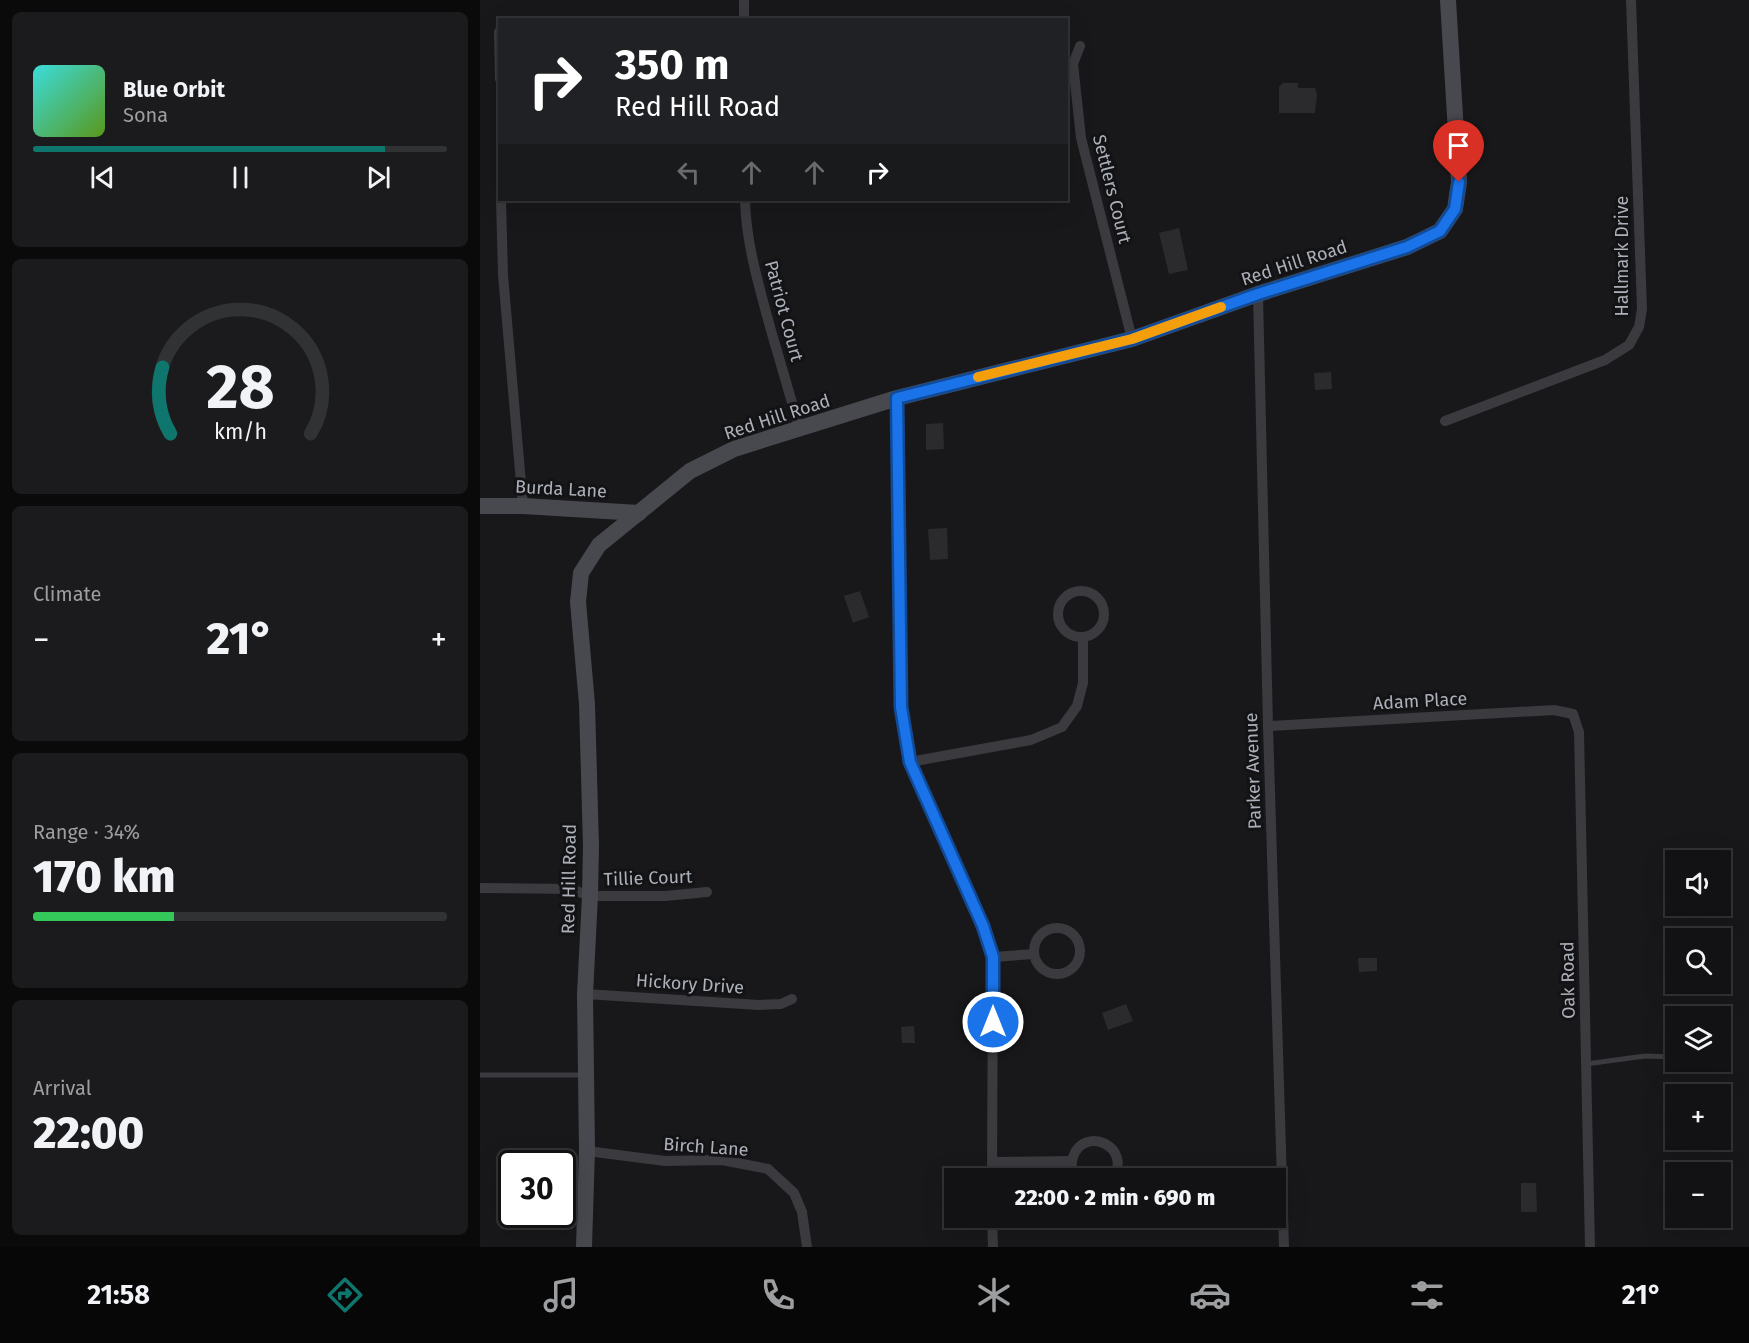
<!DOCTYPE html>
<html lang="en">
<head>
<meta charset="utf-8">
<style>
	:root { --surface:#121214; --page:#1b1b1d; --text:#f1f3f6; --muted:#9c9ea0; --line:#313234; --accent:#0f766e }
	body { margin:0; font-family:"Fira Sans",sans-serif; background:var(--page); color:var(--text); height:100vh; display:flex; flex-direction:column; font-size:22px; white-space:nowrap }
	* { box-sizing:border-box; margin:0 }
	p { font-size:20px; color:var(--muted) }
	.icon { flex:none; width:33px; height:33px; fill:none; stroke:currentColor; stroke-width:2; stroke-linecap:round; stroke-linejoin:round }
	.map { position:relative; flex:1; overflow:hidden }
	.panel { display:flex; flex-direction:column; gap:12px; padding:12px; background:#0a0a0b; width:480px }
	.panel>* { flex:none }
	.top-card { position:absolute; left:18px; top:18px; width:570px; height:183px; border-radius:0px; box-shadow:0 6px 24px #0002,0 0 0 2px var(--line); background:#202124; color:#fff; overflow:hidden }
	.fabs { position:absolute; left:1185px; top:850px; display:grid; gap:12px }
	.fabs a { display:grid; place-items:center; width:66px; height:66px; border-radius:0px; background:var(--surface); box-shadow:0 6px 24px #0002,0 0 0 2px var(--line); font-size:30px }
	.speed { position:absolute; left:18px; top:1150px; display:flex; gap:12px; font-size:30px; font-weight:700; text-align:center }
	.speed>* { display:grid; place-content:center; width:78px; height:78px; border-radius:50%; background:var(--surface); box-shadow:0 6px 24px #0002,0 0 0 2px var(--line); line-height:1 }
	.speed .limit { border:3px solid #111; border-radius:9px; background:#fff; color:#111 }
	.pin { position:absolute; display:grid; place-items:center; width:51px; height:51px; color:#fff; margin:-62px -26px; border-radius:50% 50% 50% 0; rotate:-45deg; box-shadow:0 0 6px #0007 }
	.pin .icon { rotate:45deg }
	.me { position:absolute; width:66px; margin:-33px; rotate:0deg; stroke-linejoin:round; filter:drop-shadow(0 0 4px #0008) }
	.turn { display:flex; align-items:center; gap:21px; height:126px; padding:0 18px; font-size:27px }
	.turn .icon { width:78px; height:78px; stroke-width:2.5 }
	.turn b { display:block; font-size:42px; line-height:51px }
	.lanes { display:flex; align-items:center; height:57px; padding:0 18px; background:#0003; justify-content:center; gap:30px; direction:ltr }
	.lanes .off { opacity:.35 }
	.big { font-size:45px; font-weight:800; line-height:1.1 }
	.panel .tile { flex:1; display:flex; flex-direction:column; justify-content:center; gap:9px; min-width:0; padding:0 21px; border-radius:9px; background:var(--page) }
	.panel .dial { align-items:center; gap:0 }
	.dial svg { height:156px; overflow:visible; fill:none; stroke:var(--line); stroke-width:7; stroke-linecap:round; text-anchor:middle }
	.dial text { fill:var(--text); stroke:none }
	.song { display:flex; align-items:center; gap:18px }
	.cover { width:72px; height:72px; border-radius:9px; background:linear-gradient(135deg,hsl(180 70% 55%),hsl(90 70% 35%)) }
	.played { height:6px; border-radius:3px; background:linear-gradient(90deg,var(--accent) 85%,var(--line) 85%) }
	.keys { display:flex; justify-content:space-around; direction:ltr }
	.heat { display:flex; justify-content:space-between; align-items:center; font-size:33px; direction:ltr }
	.charge { height:9px; border-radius:4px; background:linear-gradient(90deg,#34c759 34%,var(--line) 0) }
	.trip { position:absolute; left:464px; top:1168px; width:342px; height:60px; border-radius:0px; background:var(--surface); box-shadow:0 6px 24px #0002,0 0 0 2px var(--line); font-weight:800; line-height:60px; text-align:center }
	.menu { display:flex; height:96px; justify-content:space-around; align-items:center; background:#070708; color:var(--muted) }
	.menu .icon { width:42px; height:42px }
	.menu .current { color:var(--accent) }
	.menu b { font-size:27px; color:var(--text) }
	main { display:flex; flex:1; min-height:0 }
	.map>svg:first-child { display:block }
	.building { fill:#2b2b2e }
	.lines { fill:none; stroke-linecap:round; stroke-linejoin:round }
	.lane { stroke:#3a3a3f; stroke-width:5 }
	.street { stroke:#3a3a3f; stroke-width:10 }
	.secondary { stroke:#48494f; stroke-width:16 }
	.route-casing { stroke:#114b97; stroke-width:15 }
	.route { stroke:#1a73e8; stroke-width:10 }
	.slow { stroke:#f59e0b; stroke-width:10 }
	.labels { text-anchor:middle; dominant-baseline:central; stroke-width:6; stroke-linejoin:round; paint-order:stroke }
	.street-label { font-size:18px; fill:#acb0b9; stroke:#131315 }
</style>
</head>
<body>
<main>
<section class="panel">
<div class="tile">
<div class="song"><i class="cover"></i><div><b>Blue Orbit</b><p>Sona</p></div></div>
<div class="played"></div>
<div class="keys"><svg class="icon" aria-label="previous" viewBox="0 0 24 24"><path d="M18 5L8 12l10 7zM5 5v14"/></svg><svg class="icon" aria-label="pause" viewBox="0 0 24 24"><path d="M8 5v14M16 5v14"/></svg><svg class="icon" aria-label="next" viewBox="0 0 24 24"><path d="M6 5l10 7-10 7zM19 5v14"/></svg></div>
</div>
<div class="tile dial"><svg viewBox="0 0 100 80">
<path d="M14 69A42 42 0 1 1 86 69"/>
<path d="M14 69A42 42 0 0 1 10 35" stroke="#0f766e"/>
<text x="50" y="56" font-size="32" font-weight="700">28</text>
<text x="50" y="72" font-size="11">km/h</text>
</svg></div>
<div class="tile"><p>Climate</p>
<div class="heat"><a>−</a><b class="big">21°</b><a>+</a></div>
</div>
<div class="tile"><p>Range · 34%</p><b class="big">170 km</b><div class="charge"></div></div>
<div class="tile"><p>Arrival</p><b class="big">22:00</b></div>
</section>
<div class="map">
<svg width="1269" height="1247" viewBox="0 0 1269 1247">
	<rect width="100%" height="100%" fill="#18181a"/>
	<g class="building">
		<path d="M803,83h15v5h17l2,6 -2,19h-36v-26z"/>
		<path d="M699,228l9,42 -19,4 -10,-41z"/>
		<path d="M851,372l1,17 -17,1 -1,-17z"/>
		<path d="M463,423l1,26 -18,1v-26z"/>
		<path d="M467,528l1,31 -18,1 -2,-31z"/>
		<path d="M380,591l9,26 -16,6 -9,-27z"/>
		<path d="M878,958h19v13l-18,1z"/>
		<path d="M646,1004l7,17 -25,9 -6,-17z"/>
		<path d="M434,1026l1,17h-13l-1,-16z"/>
		<path d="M1041,1183h15l1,29h-16z"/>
	</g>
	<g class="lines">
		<g class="lane">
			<path d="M1106,1064l59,-8 31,1"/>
			<path d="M0,1075h104"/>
		</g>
		<g class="street">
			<path d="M264,20v-20"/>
			<path d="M19,32l1,47"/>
			<path d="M600,46l-7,18 8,74 51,201"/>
			<path d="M21,200l2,75 20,231"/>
			<path d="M265,200c1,43 14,86 25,127 10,34 20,69 30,103"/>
			<path d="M778,294l10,432 16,521"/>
			<path d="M417,398l4,309 9,55 73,164 10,31 -1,222"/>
			<path d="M965,421l160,-61 24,-15 10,-18 3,-18 -11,-309"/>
			<circle cx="601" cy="614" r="23"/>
			<path d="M788,726l286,-16 19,4 6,18 11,515"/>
			<path d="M430,762l121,-22 31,-13 15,-21 6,-23v-46"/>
			<path d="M0,888l91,1 19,7h75l42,-4"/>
			<circle cx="577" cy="951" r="23"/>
			<path d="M513,957l41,-3"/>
			<path d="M105,994l174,11 22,-1 11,-5"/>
			<path d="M107,1151l78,10 57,-1 46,9 26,24 8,19 5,35"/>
			<path d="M512,1162l80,-1"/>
			<path d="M597,1179c-5,-7 -7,-14 -4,-22 11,-32 60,-11 40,22"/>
			<path d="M512,1218l1,29"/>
		</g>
		<g class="secondary">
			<path d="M0,506h43l116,7"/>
			<path d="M104,1247l3,-96 -2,-157 5,-98 1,-50 -4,-142 -9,-102 3,-29 18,-28 91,-74 44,-22 163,-51 235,-59 126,-45 149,-47 33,-16 15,-22 4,-27 -11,-182"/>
		</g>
	</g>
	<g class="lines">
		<g class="route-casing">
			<path id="route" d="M513,1022v-65l-10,-31 -73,-164 -9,-55 -4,-309 235,-59 126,-45 149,-47 33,-16 15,-22 4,-27"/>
		</g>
		<use href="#route" class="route"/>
		<path class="slow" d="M498,377l154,-38 89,-32"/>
	</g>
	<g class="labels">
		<g class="street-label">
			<text transform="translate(632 189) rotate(76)">Settlers Court</text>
			<text transform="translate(1142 256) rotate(-90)">Hallmark Drive</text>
			<text transform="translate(814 263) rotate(-18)">Red Hill Road</text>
			<text transform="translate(304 311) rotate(75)">Patriot Court</text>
			<text transform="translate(297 417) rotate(-18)">Red Hill Road</text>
			<text transform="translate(81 489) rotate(3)">Burda Lane</text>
			<text transform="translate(940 701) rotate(-3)">Adam Place</text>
			<text transform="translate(773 771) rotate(-92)">Parker Avenue</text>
			<text transform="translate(168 878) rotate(-2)">Tillie Court</text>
			<text transform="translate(89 879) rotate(-89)">Red Hill Road</text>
			<text transform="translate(1088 980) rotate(-91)">Oak Road</text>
			<text transform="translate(210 984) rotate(4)">Hickory Drive</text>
			<text transform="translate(226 1147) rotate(4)">Birch Lane</text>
		</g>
	</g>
</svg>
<div class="fabs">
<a><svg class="icon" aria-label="sound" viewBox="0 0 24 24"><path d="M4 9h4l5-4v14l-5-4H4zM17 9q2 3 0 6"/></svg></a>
<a><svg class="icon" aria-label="search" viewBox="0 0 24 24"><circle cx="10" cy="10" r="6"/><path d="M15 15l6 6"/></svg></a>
<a><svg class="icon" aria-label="layers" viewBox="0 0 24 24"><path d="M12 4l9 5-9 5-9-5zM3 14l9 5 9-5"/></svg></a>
<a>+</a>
<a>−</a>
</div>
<div class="speed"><div class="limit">30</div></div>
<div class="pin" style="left:979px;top:182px;background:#d93025"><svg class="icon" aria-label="arrive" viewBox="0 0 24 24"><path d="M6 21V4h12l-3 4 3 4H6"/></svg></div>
<svg class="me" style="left:513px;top:1022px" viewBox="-20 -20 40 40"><circle r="17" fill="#1a73e8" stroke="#fff" stroke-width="3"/><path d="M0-11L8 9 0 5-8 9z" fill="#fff"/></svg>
<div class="trip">22:00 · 2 min · 690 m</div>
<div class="top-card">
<div class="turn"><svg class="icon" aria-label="right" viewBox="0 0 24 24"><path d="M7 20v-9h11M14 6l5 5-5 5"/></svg><div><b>350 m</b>Red Hill Road</div></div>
<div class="lanes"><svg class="icon off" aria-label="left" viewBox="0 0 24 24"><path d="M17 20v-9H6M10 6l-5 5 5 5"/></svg><svg class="icon off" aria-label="ahead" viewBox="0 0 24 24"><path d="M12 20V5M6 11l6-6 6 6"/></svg><svg class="icon off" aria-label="ahead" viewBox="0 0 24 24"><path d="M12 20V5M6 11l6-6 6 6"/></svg><svg class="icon" aria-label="right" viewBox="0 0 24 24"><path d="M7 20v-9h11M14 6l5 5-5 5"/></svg></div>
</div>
</div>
</main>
<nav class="menu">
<b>21:58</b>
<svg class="icon current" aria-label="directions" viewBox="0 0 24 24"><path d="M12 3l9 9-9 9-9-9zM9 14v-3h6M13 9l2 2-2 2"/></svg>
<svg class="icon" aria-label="music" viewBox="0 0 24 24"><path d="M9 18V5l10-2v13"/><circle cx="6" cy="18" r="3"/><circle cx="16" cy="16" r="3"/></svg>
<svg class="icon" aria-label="phone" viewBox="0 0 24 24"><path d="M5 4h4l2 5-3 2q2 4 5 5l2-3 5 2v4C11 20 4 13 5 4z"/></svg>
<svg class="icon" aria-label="climate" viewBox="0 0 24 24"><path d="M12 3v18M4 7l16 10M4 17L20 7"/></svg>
<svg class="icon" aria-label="car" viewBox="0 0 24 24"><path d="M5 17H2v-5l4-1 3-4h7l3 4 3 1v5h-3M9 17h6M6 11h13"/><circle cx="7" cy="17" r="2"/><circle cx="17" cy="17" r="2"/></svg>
<svg class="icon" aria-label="filters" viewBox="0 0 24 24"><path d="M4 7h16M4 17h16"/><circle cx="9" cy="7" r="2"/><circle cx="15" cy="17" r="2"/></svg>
<b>21°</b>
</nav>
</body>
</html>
